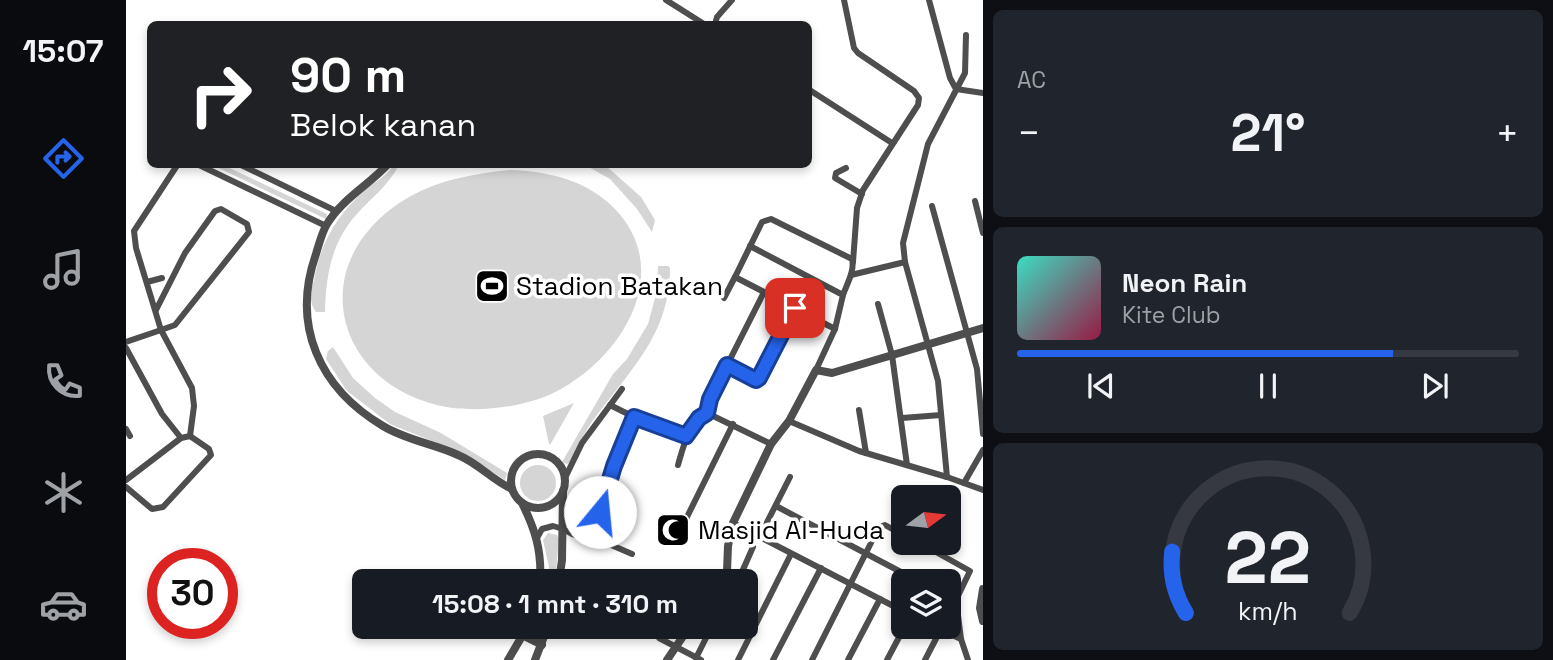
<!DOCTYPE html>
<html lang="id">
<head>
<meta charset="utf-8">
<style>
	:root { --surface:#171b24; --page:#20242c; --text:#f1f3f6; --muted:#9ea1a6; --line:#363941; --accent:#2563eb }
	body { margin:0; font-family:"Space Grotesk",sans-serif; background:var(--page); color:var(--text); height:100vh; display:flex; flex-direction:column; font-size:26px; white-space:nowrap }
	* { box-sizing:border-box; margin:0 }
	p { font-size:23px; color:var(--muted) }
	.icon { flex:none; width:38px; height:38px; fill:none; stroke:currentColor; stroke-width:2; stroke-linecap:round; stroke-linejoin:round }
	.map { position:relative; flex:1; overflow:hidden }
	.panel { display:flex; flex-direction:column; gap:10px; padding:10px; background:#0d0f14; width:570px }
	.panel>* { flex:none }
	.guide { position:absolute; left:21px; top:21px; width:665px; height:147px; border-radius:10px; box-shadow:0 4px 10px #0003; background:#202124; color:#fff; overflow:hidden }
	.needle { width:46px; rotate:75deg }
	.tools { position:absolute; left:765px; top:485px; display:grid; gap:14px }
	.tools a { display:grid; place-items:center; width:70px; height:70px; border-radius:10px; background:var(--surface); box-shadow:0 4px 10px #0003; font-size:35px }
	.speed { position:absolute; left:21px; top:548px; display:flex; gap:14px; font-size:35px; font-weight:700; text-align:center }
	.speed>* { display:grid; place-content:center; width:91px; height:91px; border-radius:50%; background:var(--surface); box-shadow:0 4px 10px #0003; line-height:1 }
	.speed .limit { border:10px solid #d22; background:#fff; color:#111 }
	.pin { position:absolute; display:grid; place-items:center; width:60px; height:60px; color:#fff; margin:-30px; border-radius:14px; box-shadow:0 4px 10px #0006 }
	.me { position:absolute; width:77px; margin:-38px; rotate:17deg; stroke-linejoin:round; filter:drop-shadow(0 0 5px #0008) }
	.turn { display:flex; align-items:center; gap:24px; height:147px; padding:0 28px; font-size:32px }
	.turn .icon { width:91px; height:91px; stroke-width:2.5 }
	.turn b { display:block; font-size:49px; line-height:60px }
	.big { font-size:52px; font-weight:700; line-height:1.1 }
	.panel .card { flex:1; display:flex; flex-direction:column; justify-content:center; gap:10px; min-width:0; padding:0 24px; border-radius:10px; background:var(--page) }
	.panel .dial { align-items:center; gap:0 }
	.dial svg { height:182px; overflow:visible; fill:none; stroke:var(--line); stroke-width:7; stroke-linecap:round; text-anchor:middle }
	.dial text { fill:var(--text); stroke:none }
	.song { display:flex; align-items:center; gap:21px }
	.cover { width:84px; height:84px; border-radius:10px; background:linear-gradient(135deg,hsl(170 70% 55%),hsl(340 70% 35%)) }
	.played { height:7px; border-radius:4px; background:linear-gradient(90deg,var(--accent) 75%,var(--line) 75%) }
	.keys { display:flex; justify-content:space-around; direction:ltr }
	.heat { display:flex; justify-content:space-between; align-items:center; font-size:38px; direction:ltr }
	.trip { position:absolute; left:226px; top:569px; width:406px; height:70px; border-radius:10px; background:var(--surface); box-shadow:0 4px 10px #0003; font-weight:700; line-height:70px; text-align:center }
	main { display:flex; flex:1; min-height:0 }
	.dock { display:flex; flex-direction:column; width:126px; justify-content:space-around; align-items:center; background:#090b0e; color:var(--muted) }
	.dock .icon { width:49px; height:49px }
	.dock .on { color:var(--accent) }
	.dock b { font-size:32px; color:var(--text) }
	.map>svg:first-child { display:block }
	.green { fill:#d5d5d5 }
	.lines { fill:none; stroke-linecap:round; stroke-linejoin:round }
	.minor { stroke:#4e4e4e; stroke-width:6 }
	.tertiary { stroke:#4e4e4e; stroke-width:8 }
	.route-casing { stroke:#184099; stroke-width:18 }
	.route { stroke:#2563eb; stroke-width:12 }
	.labels { text-anchor:middle; dominant-baseline:central; stroke-width:7; stroke-linejoin:round; paint-order:stroke }
	.poi-label { font-size:26px; fill:#000; stroke:#fff; text-anchor:start }
</style>
</head>
<body>
<main>
<nav class="dock">
<b>15:07</b>
<svg class="icon on" aria-label="directions" viewBox="0 0 24 24"><path d="M12 3l9 9-9 9-9-9zM9 14v-3h6M13 9l2 2-2 2"/></svg>
<svg class="icon" aria-label="music" viewBox="0 0 24 24"><path d="M9 18V5l10-2v13"/><circle cx="6" cy="18" r="3"/><circle cx="16" cy="16" r="3"/></svg>
<svg class="icon" aria-label="phone" viewBox="0 0 24 24"><path d="M5 4h4l2 5-3 2q2 4 5 5l2-3 5 2v4C11 20 4 13 5 4z"/></svg>
<svg class="icon" aria-label="climate" viewBox="0 0 24 24"><path d="M12 3v18M4 7l16 10M4 17L20 7"/></svg>
<svg class="icon" aria-label="car" viewBox="0 0 24 24"><path d="M5 17H2v-5l4-1 3-4h7l3 4 3 1v5h-3M9 17h6M6 11h13"/><circle cx="7" cy="17" r="2"/><circle cx="17" cy="17" r="2"/></svg>
</nav>
<div class="map">
<svg width="857" height="660" viewBox="0 0 857 660">
	<rect width="100%" height="100%" fill="#fff"/>
	<g class="green">
		<path d="M86,165h11l104,49 -1,5z"/>
		<path d="M267,165h6c-10,20 -28,33 -43,50 -25,28 -30,61 -31,97h-9c-8,-10 -5,-21 -2,-32 7,-38 22,-64 51,-90 10,-9 22,-13 28,-25z"/>
		<path d="M459,165h20l36,32 14,23 -3,12 -15,-23 -27,-30z"/>
		<path d="M384,170c39,1 79,11 106,40 57,62 8,144 -55,179 -30,17 -74,23 -108,19 -117,-17 -153,-143 -49,-208 32,-20 69,-26 106,-30z"/>
		<path d="M532,266h10l2,2c0,71 -46,107 -82,160 -7,11 -12,23 -17,34l-4,2 -5,-2 51,-88 14,-15 21,-35 9,-33z"/>
		<path d="M207,347l20,31 22,20 20,14 46,21 66,40 -2,7 -41,-26 -74,-30 -43,-33 -21,-32 2,-8z"/>
		<path d="M448,403l-24,42 -1,-1 -6,-28z"/>
		<circle cx="412" cy="483" r="18"/>
		<path d="M422,533l9,2 2,4 -4,42h-8l2,-14 -6,-27z"/>
	</g>
	<g class="lines">
		<g class="minor">
			<path d="M540,0l38,24"/>
			<path d="M718,0l10,48 4,5 56,38 5,7 -1,7 -55,85 -6,18 -4,54"/>
			<path d="M803,0l21,78 6,11"/>
			<path d="M589,24l2,-7 15,-17"/>
			<path d="M682,89l84,54"/>
			<path d="M830,89l27,4"/>
			<path d="M71,164l129,62"/>
			<path d="M113,164l97,47"/>
			<path d="M720,168l-10,5 -1,5 27,16"/>
			<path d="M849,201l8,32"/>
			<path d="M806,206l45,163 6,65"/>
			<path d="M624,246l93,49 -8,34 -19,41"/>
			<path d="M725,275l54,-13"/>
			<path d="M21,282l15,-4"/>
			<path d="M638,292l71,37"/>
			<path d="M598,298l11,-21"/>
			<path d="M752,304l14,51 15,110"/>
			<path d="M30,310l29,-57 30,-42 6,-2 26,15 2,8 -74,93 -14,5 31,58 2,18 -4,30"/>
			<path d="M0,342l35,-12 -25,-82 -2,-17 44,-67"/>
			<path d="M0,348l36,66 19,24 9,-2 19,13 2,6 -48,52 -11,2 -26,-22"/>
			<path d="M601,365l29,15 3,-2 36,-70"/>
			<path d="M484,405l24,12 52,19"/>
			<path d="M733,410l7,43"/>
			<path d="M776,418l39,-3"/>
			<path d="M663,421l70,30 88,26 36,13"/>
			<path d="M0,429l4,7"/>
			<path d="M645,444l-64,-31 3,-14 54,-107 -29,-15 27,-55 9,-3 81,40c3,11 -5,25 -9,36"/>
			<path d="M552,465c6,-21 10,-40 29,-52"/>
			<path d="M821,477l-9,-96 -33,-119 -2,-19 25,-99 37,-71 1,-38"/>
			<path d="M439,478l17,-35 40,-54"/>
			<path d="M0,480l55,-42"/>
			<path d="M838,483l19,-33"/>
			<path d="M650,506l142,75"/>
			<path d="M559,521l48,-97"/>
			<path d="M607,523l170,88"/>
			<path d="M411,538l5,-9 11,-3 10,3 9,5 30,7 30,13"/>
			<path d="M633,538l31,-61"/>
			<path d="M466,539l16,-53 26,-69"/>
			<path d="M792,542l52,29 -14,29 5,39 7,21"/>
			<path d="M612,581l15,-34"/>
			<path d="M531,626l-2,7 4,5 42,22"/>
			<path d="M806,626l29,13"/>
			<path d="M570,658l16,-32"/>
			<path d="M612,660l53,-106"/>
			<path d="M647,660l48,-92"/>
			<path d="M686,660l67,-133 6,-2 18,10"/>
			<path d="M722,660l32,-61"/>
			<path d="M761,660l18,-34"/>
			<path d="M799,660l15,-29"/>
		</g>
		<g class="tertiary">
			<path d="M262,164c-19,21 -46,35 -61,60 -5,8 -8,20 -11,30 -25,71 3,134 67,172 23,14 51,18 75,29 20,8 34,25 54,34"/>
			<circle cx="412" cy="481" r="27"/>
			<path d="M396,503c13,26 20,48 18,78"/>
			<path d="M433,581l3,-21 1,-69"/>
			<path d="M596,581l5,-10 1,-25 5,-23 38,-79 18,-23 27,-51 16,3 151,-45"/>
			<path d="M857,589l-3,19 3,13"/>
			<path d="M398,636l18,9"/>
			<path d="M382,660l20,-34"/>
			<path d="M409,660l13,-34"/>
			<path d="M541,660l23,-34"/>
		</g>
	</g>
	<g class="lines">
		<g class="route-casing">
			<path id="route" d="M474,512l14,-46 20,-49 52,19 13,-18 8,-5 3,-14 17,-34 29,15 3,-2 36,-70"/>
		</g>
		<use href="#route" class="route"/>
	</g>
	<defs>
		<g id="stadium-square" transform="scale(1.75)"><rect x="-9" y="-9" width="18" height="18" rx="4" fill="#000" stroke="#fff"/><path d="M0-5a6.5 5 0 1 0 0 10a6.5 5 0 1 0 0-10ZM-3.5-1.8h7v3.6h-7Z" fill="#fff"/></g>
		<g id="mosque-square" transform="scale(1.75)"><rect x="-9" y="-9" width="18" height="18" rx="4" fill="#000" stroke="#fff"/><path d="M3.5-4.9A6 6 0 1 0 3.5 4.9A5 5 0 1 1 3.5-4.9Z" fill="#fff"/></g>
	</defs>
	<g fill-rule="evenodd">
		<use href="#stadium-square" x="366" y="286"/>
		<use href="#mosque-square" x="547" y="530"/>
	</g>
	<g class="labels">
		<g class="poi-label">
			<text x="390" y="286">Stadion Batakan</text>
			<text x="572" y="530">Masjid Al-Huda</text>
		</g>
	</g>
</svg>
<div class="tools">
<a><svg class="needle" viewBox="-14 -14 28 28"><path d="M0-13l5 13h-10z" fill="#e53935"/><path d="M0 13l5-13h-10z" fill="#9ea1a6"/></svg></a>
<a><svg class="icon" aria-label="layers" viewBox="0 0 24 24"><path d="M12 4l9 5-9 5-9-5zM3 14l9 5 9-5"/></svg></a>
</div>
<div class="speed"><div class="limit">30</div></div>
<div class="pin" style="left:669px;top:308px;background:#d93025"><svg class="icon" aria-label="arrive" viewBox="0 0 24 24"><path d="M6 21V4h12l-3 4 3 4H6"/></svg></div>
<svg class="me" style="left:474px;top:512px" viewBox="-20 -20 40 40"><circle r="19" fill="#fff"/><path d="M0-13L10 11 0 6-10 11z" fill="#2563eb"/></svg>
<div class="trip">15:08 · 1 mnt · 310 m</div>
<div class="guide">
<div class="turn"><svg class="icon" aria-label="right" viewBox="0 0 24 24"><path d="M7 20v-9h11M14 6l5 5-5 5"/></svg><div><b>90 m</b>Belok kanan</div></div>
</div>
</div>
<section class="panel">
<div class="card"><p>AC</p>
<div class="heat"><a>−</a><b class="big">21°</b><a>+</a></div>
</div>
<div class="card">
<div class="song"><i class="cover"></i><div><b>Neon Rain</b><p>Kite Club</p></div></div>
<div class="played"></div>
<div class="keys"><svg class="icon" aria-label="previous" viewBox="0 0 24 24"><path d="M18 5L8 12l10 7zM5 5v14"/></svg><svg class="icon" aria-label="pause" viewBox="0 0 24 24"><path d="M8 5v14M16 5v14"/></svg><svg class="icon" aria-label="next" viewBox="0 0 24 24"><path d="M6 5l10 7-10 7zM19 5v14"/></svg></div>
</div>
<div class="card dial"><svg viewBox="0 0 100 80">
<path d="M14 69A42 42 0 1 1 86 69"/>
<path d="M14 69A42 42 0 0 1 8 42" stroke="#2563eb"/>
<text x="50" y="56" font-size="32" font-weight="700">22</text>
<text x="50" y="72" font-size="11">km/h</text>
</svg></div>
</section>
</main>
</body>
</html>
